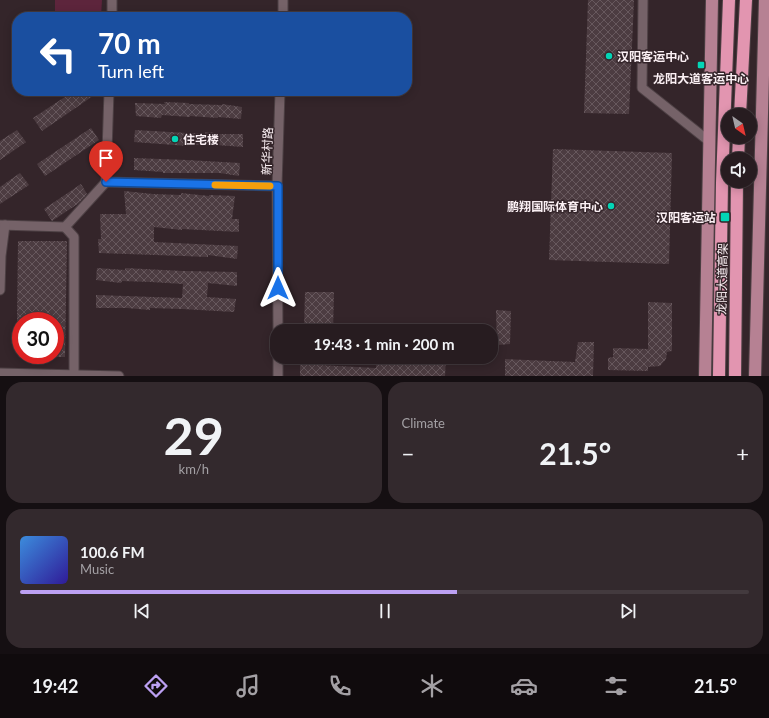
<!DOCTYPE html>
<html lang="en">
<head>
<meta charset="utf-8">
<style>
	:root { --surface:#271c20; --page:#33292d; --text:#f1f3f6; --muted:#a4a1a5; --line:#433a3e; --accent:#bca0f2 }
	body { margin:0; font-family:Lato,"Noto Sans SC",sans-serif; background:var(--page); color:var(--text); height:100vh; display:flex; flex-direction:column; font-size:15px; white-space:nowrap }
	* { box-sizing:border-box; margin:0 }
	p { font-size:13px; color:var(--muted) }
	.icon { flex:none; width:22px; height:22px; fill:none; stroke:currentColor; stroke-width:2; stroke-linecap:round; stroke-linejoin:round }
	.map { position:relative; height:376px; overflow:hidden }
	.drawer { display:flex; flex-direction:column; gap:6px; padding:6px; background:#150f12; flex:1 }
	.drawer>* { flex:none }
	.hud { position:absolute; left:12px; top:12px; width:400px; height:84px; border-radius:16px; box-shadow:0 2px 10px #0003,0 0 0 1px var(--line); background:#1a4fa0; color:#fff; overflow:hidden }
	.needle { width:26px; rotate:146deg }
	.fabs { position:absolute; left:721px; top:108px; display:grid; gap:8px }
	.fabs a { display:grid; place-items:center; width:36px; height:36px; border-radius:50%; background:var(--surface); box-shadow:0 2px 10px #0003,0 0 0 1px var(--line); font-size:20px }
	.speed { position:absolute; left:12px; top:312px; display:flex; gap:8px; font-size:20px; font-weight:700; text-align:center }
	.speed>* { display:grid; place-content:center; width:52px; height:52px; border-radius:50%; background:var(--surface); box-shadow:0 2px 10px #0003,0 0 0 1px var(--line); line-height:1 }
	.speed .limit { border:6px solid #d22; background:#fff; color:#111 }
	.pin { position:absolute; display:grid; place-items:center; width:34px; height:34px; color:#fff; margin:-41px -17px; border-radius:50% 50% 50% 0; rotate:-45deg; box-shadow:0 0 4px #0007 }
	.pin .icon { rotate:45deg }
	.me { position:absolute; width:44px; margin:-22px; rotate:0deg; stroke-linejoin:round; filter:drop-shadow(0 0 3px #0008) }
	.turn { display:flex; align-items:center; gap:14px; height:84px; padding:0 20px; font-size:18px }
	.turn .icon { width:52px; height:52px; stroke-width:2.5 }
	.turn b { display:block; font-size:28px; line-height:34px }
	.big { font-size:30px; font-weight:700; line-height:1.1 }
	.drawer .widget { flex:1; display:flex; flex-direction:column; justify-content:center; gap:6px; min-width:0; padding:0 14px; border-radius:16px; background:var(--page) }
	.drawer .dial { align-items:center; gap:0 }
	.dial b { font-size:52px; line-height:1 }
	.song { display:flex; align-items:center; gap:12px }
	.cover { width:48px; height:48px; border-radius:6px; background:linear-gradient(135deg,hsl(210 70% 55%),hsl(250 70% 35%)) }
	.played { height:4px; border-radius:2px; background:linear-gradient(90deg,var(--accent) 60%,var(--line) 60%) }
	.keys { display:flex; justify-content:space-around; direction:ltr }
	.heat { display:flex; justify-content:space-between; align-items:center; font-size:22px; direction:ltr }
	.drawer .tiles { flex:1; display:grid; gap:6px; grid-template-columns:1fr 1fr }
	.widget:last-child { grid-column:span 2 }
	.trip { position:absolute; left:270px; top:324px; width:228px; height:40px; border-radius:16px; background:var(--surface); box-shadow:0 2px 10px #0003,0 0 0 1px var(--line); font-weight:700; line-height:40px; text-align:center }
	.menu { display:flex; height:64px; justify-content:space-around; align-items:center; background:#100b0d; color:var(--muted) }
	.menu .icon { width:28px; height:28px }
	.menu .active { color:var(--accent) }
	.menu b { font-size:18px; color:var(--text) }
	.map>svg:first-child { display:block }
	.grass { fill:#5d253c }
	.building { fill:url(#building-cross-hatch) }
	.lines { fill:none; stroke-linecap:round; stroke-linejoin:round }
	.minor-casing { stroke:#4d4044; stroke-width:11 }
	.major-casing { stroke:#4d4044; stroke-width:14 }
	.highway-casing { stroke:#4d4044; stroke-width:14 }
	.minor { stroke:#756268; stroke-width:9 }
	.major { stroke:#b68193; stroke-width:12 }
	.highway { stroke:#e295b0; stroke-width:12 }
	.route-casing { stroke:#114b97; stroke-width:10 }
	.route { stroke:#1a73e8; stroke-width:7 }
	.slow { stroke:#f59e0b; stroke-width:7 }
	.poi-dot { fill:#03d5b6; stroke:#34252a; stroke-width:1.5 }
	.labels { text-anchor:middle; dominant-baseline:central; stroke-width:3; stroke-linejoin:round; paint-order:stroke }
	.poi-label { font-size:12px; font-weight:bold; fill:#fbf0f4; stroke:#34252a; text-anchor:start }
	.street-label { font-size:12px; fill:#fbf0f4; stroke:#34252a }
</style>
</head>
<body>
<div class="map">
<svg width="769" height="376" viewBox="0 0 769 376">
	<defs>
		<pattern id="building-cross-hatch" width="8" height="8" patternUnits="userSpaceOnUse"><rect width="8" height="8" fill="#4c3c41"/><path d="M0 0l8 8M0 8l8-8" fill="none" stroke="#67585d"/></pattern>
	</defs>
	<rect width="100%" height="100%" fill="#34252a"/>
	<path class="grass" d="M55,0h47l-1,17h-46z"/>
	<g class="building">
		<path d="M588,0h46l-5,114 -45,-1z"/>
		<path d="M74,91h16l3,5 -51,35 -9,-13z"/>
		<path d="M164,102l25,1v1l33,1v-1l20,3 -1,12 -23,-2v1l-28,-2v1l-28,-2 -1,3 -25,-2 -1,-13 30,1z"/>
		<path d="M91,128l8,12 -54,36 -8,-12z"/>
		<path d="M17,130l9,12 -26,18v-19z"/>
		<path d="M135,130l70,4v-2l11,1v1h27v13l-27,-2h-28v1l-54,-4z"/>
		<path d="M553,149l119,4 -3,111 -120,-4z"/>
		<path d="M134,158l53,2 53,3 -1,13 -19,-3h-57v-1l-29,-2z"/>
		<path d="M20,173l9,12 -29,19v-17z"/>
		<path d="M81,184l6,10 -8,9 -27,18 -8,-12z"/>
		<path d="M124,191l29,3 28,1v-2l28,3v-1l26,1 -3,23h7v13l-57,-3v1l-28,-3v15l84,4 -1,13 -29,-4v2l-25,-1 -84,-3 -1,-14h3l-1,-25h26z"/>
		<path d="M18,241h49l-2,116h-10v-36h-38z"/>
		<path d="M97,268l28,2v-2l58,3 54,1v14l-29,-3 -1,14 29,2 -2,13 -52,-3 -32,-1v2l-23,-2h-31v-13l86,3 1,-14 -32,-2 -29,-1 -1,2 -25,-3z"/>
		<path d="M305,292h29l-1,39h-29z"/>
		<path d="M648,302l24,1v48l-5,1 -1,7 -6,7 -12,1v4l-40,-1v-12l5,-1v-9l35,1z"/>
		<path d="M496,310l15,1 -1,33 -13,1z"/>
		<path d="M578,342h16l-1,34h-88v-17l70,3z"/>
		<path d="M377,357h69l-1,19h-145v-12l76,4z"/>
	</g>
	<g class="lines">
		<g class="minor-casing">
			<g id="minor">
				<path d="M643,0l-1,88 68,54"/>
				<path d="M112,17v-17"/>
				<path d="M283,17v-17"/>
				<path d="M106,182l171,4"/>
				<path d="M0,225l65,2 41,-45 3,-91"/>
				<path d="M65,227l9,10v139"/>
				<path d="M0,290l1,-34 4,-31"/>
				<path d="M278,331l-1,-145 3,-95"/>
				<path d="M278,357v19"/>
				<path d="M0,373l119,3"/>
			</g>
		</g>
		<g class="major-casing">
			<g id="major">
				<path d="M705,376l7,-376"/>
				<path d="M755,376l10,-376"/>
			</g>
		</g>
		<g class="highway-casing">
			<g id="highway">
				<path d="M740,115l6,-115"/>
				<path d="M738,159l1,-22"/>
				<path d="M719,376l3,-193 7,-183"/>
				<path d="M735,376l2,-195"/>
			</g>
		</g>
		<use href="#minor" class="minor"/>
		<use href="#major" class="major"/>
		<use href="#highway" class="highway"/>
	</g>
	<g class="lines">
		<g class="route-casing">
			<path id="route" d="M106,182l172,4v102"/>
		</g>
		<use href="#route" class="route"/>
		<path class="slow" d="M215,185l55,1"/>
	</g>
	<g class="poi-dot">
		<circle cx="609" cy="56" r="4"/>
		<rect x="697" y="61" width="8" height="8" rx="2"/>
		<circle cx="175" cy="139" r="4"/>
		<circle cx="611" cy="206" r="4"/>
		<rect x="720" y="212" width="10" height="10" rx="2"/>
	</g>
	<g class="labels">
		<g class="poi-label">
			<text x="617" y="56">汉阳客运中心</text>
			<text x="701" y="78" text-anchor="middle">龙阳大道客运中心</text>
			<text x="183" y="139">住宅楼</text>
			<text x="603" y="206" text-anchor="end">鹏翔国际体育中心</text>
			<text x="716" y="217" text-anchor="end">汉阳客运站</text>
		</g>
		<g class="street-label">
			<text transform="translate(267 151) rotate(-88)">新华村路</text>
			<text transform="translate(722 279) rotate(-89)">龙阳大道高架</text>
		</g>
	</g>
</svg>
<div class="fabs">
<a><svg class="needle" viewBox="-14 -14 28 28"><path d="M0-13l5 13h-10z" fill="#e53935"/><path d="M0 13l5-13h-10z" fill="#a4a1a5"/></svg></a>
<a><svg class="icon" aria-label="sound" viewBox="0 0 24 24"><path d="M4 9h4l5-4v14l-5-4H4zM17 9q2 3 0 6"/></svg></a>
</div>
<div class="speed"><div class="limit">30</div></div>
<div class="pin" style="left:106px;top:182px;background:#d93025"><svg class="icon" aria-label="arrive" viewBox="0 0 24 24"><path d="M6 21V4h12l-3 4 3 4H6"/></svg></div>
<svg class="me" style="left:278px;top:288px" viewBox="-20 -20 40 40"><path d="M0-17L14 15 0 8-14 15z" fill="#1a73e8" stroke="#fff" stroke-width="4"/></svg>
<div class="trip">19:43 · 1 min · 200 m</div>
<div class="hud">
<div class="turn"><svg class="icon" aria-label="left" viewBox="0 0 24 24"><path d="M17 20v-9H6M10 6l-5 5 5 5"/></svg><div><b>70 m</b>Turn left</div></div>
</div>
</div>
<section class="drawer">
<div class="tiles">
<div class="widget dial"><b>29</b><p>km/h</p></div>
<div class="widget"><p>Climate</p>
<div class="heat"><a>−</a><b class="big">21.5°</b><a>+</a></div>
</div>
<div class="widget">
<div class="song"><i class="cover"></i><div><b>100.6 FM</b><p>Music</p></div></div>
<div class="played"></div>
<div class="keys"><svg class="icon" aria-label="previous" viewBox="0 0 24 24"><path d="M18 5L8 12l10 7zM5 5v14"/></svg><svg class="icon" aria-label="pause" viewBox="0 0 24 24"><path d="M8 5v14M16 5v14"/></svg><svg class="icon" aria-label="next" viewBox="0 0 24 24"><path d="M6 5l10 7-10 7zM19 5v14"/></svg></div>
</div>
</div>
</section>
<nav class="menu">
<b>19:42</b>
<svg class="icon active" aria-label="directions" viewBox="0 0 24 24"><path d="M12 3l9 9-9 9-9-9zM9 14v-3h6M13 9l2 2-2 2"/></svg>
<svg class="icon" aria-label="music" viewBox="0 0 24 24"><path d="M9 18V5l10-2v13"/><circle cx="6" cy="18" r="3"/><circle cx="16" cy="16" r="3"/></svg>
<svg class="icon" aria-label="phone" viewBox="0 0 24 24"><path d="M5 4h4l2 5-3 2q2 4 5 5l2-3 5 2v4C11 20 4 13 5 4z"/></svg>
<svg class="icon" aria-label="climate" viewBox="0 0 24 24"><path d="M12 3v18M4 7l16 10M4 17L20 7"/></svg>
<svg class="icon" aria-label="car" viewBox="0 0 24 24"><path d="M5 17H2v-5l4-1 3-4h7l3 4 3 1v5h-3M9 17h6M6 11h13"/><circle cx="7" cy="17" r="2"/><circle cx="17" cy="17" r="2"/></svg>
<svg class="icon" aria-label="filters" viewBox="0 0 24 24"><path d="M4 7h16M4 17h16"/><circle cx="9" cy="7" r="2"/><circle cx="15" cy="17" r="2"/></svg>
<b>21.5°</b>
</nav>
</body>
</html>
